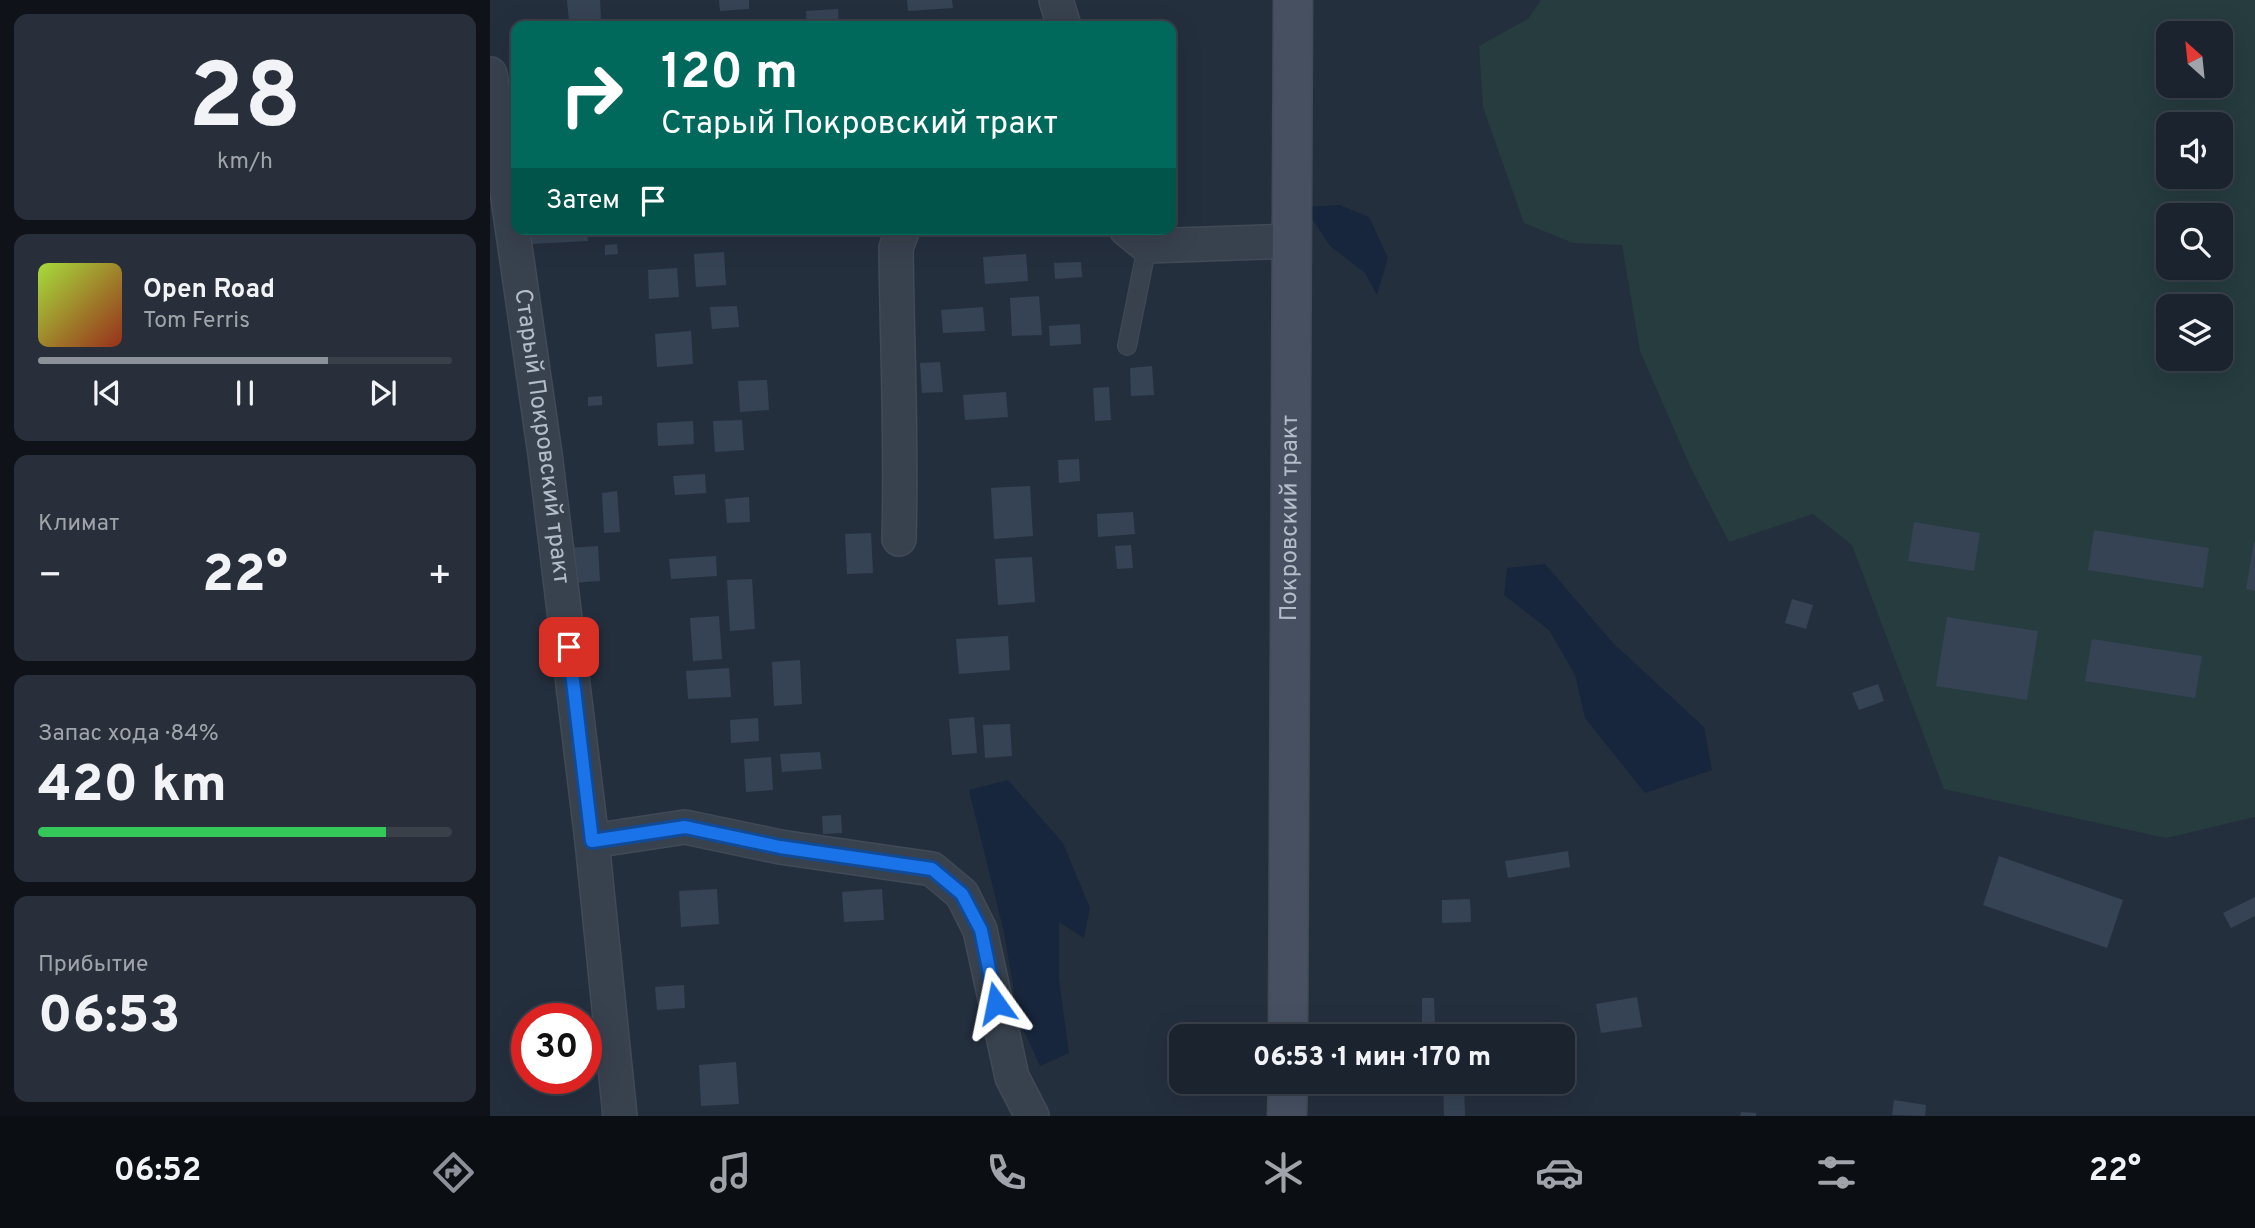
<!DOCTYPE html>
<html lang="ru">
<head>
<meta charset="utf-8">
<style>
	:root { --surface:#1b232e; --page:#282f3a; --text:#f1f3f6; --muted:#a0a4aa; --line:#39404a; --accent:#8c9099 }
	body { margin:0; font-family:Overpass,sans-serif; background:var(--page); color:var(--text); height:100vh; display:flex; flex-direction:column; font-size:26px; white-space:nowrap }
	* { box-sizing:border-box; margin:0 }
	p { font-size:23px; color:var(--muted) }
	.icon { flex:none; width:38px; height:38px; fill:none; stroke:currentColor; stroke-width:2; stroke-linecap:round; stroke-linejoin:round }
	.map { position:relative; flex:1; overflow:hidden }
	.side { display:flex; flex-direction:column; gap:14px; padding:14px; background:#0f1319; width:490px }
	.side>* { flex:none }
	.guide { position:absolute; left:21px; top:21px; width:665px; height:214px; border-radius:14px; box-shadow:0 7px 28px #0002,0 0 0 2px var(--line); background:#00695c; color:#fff; overflow:hidden }
	.needle { width:46px; rotate:333deg }
	.buttons { position:absolute; left:1666px; top:21px; display:grid; gap:14px }
	.buttons a { display:grid; place-items:center; width:77px; height:77px; border-radius:14px; background:var(--surface); box-shadow:0 7px 28px #0002,0 0 0 2px var(--line); font-size:35px }
	.speed { position:absolute; left:21px; top:1003px; display:flex; gap:14px; font-size:35px; font-weight:700; text-align:center }
	.speed>* { display:grid; place-content:center; width:91px; height:91px; border-radius:50%; background:var(--surface); box-shadow:0 7px 28px #0002,0 0 0 2px var(--line); line-height:1 }
	.speed .limit { border:10px solid #d22; background:#fff; color:#111 }
	.pin { position:absolute; display:grid; place-items:center; width:60px; height:60px; color:#fff; margin:-30px; border-radius:14px; box-shadow:0 4px 10px #0006 }
	.me { position:absolute; width:77px; margin:-38px; rotate:348deg; stroke-linejoin:round; filter:drop-shadow(0 0 5px #0008) }
	.turn { display:flex; align-items:center; gap:24px; height:147px; padding:0 35px; font-size:32px }
	.turn .icon { width:91px; height:91px; stroke-width:2.5 }
	.turn b { display:block; font-size:49px; line-height:60px }
	.then { display:flex; align-items:center; height:66px; padding:0 35px; background:#0003; gap:14px; font-size:26px }
	.big { font-size:52px; font-weight:800; line-height:1.1 }
	.side .tile { flex:1; display:flex; flex-direction:column; justify-content:center; gap:10px; min-width:0; padding:0 24px; border-radius:14px; background:var(--page) }
	.side .dial { align-items:center; gap:0 }
	.dial b { font-size:91px; line-height:1 }
	.song { display:flex; align-items:center; gap:21px }
	.cover { width:84px; height:84px; border-radius:10px; background:linear-gradient(135deg,hsl(80 70% 55%),hsl(10 70% 35%)) }
	.played { height:7px; border-radius:4px; background:linear-gradient(90deg,var(--accent) 70%,var(--line) 70%) }
	.keys { display:flex; justify-content:space-around; direction:ltr }
	.heat { display:flex; justify-content:space-between; align-items:center; font-size:38px; direction:ltr }
	.charge { height:10px; border-radius:5px; background:linear-gradient(90deg,#34c759 84%,var(--line) 0) }
	.trip { position:absolute; left:679px; top:1024px; width:406px; height:70px; border-radius:14px; background:var(--surface); box-shadow:0 7px 28px #0002,0 0 0 2px var(--line); font-weight:800; line-height:70px; text-align:center }
	.dock { display:flex; height:112px; justify-content:space-around; align-items:center; background:#0b0e12; color:var(--muted) }
	.dock .icon { width:49px; height:49px }
	.dock .on { color:var(--accent) }
	.dock b { font-size:32px; color:var(--text) }
	main { display:flex; flex:1; min-height:0 }
	.map>svg:first-child { display:block }
	.green { fill:#263c3f; fill-rule:evenodd }
	.water { fill:#17263c }
	.building { fill:#364354 }
	.lines { fill:none; stroke-linecap:round; stroke-linejoin:round }
	.service-casing { stroke:#414a57; stroke-width:20 }
	.minor-casing { stroke:#414a57; stroke-width:36 }
	.secondary-casing { stroke:#414a57; stroke-width:41 }
	.service { stroke:#38414e; stroke-width:18 }
	.minor { stroke:#38414e; stroke-width:33 }
	.secondary { stroke:#465061; stroke-width:38 }
	.route-casing { stroke:#114b97; stroke-width:18 }
	.route { stroke:#1a73e8; stroke-width:12 }
	.labels { text-anchor:middle; dominant-baseline:central; stroke-width:7; stroke-linejoin:round; paint-order:stroke }
	.street-label { font-size:24px; fill:#b4bcc9; stroke:#1d2633 }
</style>
</head>
<body>
<main>
<section class="side">
<div class="tile dial"><b>28</b><p>km/h</p></div>
<div class="tile">
<div class="song"><i class="cover"></i><div><b>Open Road</b><p>Tom Ferris</p></div></div>
<div class="played"></div>
<div class="keys"><svg class="icon" aria-label="previous" viewBox="0 0 24 24"><path d="M18 5L8 12l10 7zM5 5v14"/></svg><svg class="icon" aria-label="pause" viewBox="0 0 24 24"><path d="M8 5v14M16 5v14"/></svg><svg class="icon" aria-label="next" viewBox="0 0 24 24"><path d="M6 5l10 7-10 7zM19 5v14"/></svg></div>
</div>
<div class="tile"><p>Климат</p>
<div class="heat"><a>−</a><b class="big">22°</b><a>+</a></div>
</div>
<div class="tile"><p>Запас хода · 84%</p><b class="big">420 km</b><div class="charge"></div></div>
<div class="tile"><p>Прибытие</p><b class="big">06:53</b></div>
</section>
<div class="map">
<svg width="1765" height="1116" viewBox="0 0 1765 1116">
	<rect width="100%" height="100%" fill="#242f3e"/>
	<path class="green" d="M1051,0h714v817l-89,21 -222,-49 -92,-244 -39,-31 -84,28 -38,-74 -51,-117 -18,-106 -49,-2 -49,-20 -41,-116 -4,-61 49,-27zM1678,33h53v53h-53zM1678,124h53v53h-53zM1678,215h53v53h-53zM1678,306h53v53h-53z"/>
	<g class="water">
		<path d="M850,205l29,12 19,41 -11,37 -12,-22 -35,-27 -26,-39z"/>
		<path d="M1055,564l68,79 91,84 8,43 -67,23 -60,-75 -10,-43 -26,-45 -45,-35 3,-27z"/>
		<path d="M518,780l55,63 27,65 -6,30 -25,-16v57l10,74 -29,13 -21,-46 -15,-87 -35,-143z"/>
	</g>
	<g class="building">
		<path d="M77,0h33l1,21 -32,1z"/>
		<path d="M229,0h30v9l-29,2z"/>
		<path d="M417,0h45l1,8 -45,3z"/>
		<path d="M348,9l1,17h-32l-1,-15z"/>
		<path d="M283,20v6h-45v-4z"/>
		<path d="M41,229h56l1,12 -56,3z"/>
		<path d="M233,229h20v7l-20,1z"/>
		<path d="M127,244l1,10 -13,1v-10z"/>
		<path d="M234,252l2,33 -30,2 -2,-33z"/>
		<path d="M536,254l2,27 -43,3 -2,-27z"/>
		<path d="M591,262l1,15 -27,2 -1,-16z"/>
		<path d="M187,268l2,29 -30,2 -1,-29z"/>
		<path d="M549,296l3,39 -30,1 -2,-38z"/>
		<path d="M247,306l2,21 -27,2 -2,-22z"/>
		<path d="M493,307l2,24 -42,2 -2,-23z"/>
		<path d="M590,324l1,20 -31,2 -1,-20z"/>
		<path d="M201,331l2,33 -36,3 -2,-33z"/>
		<path d="M450,362l3,30 -21,1 -2,-30z"/>
		<path d="M662,366l2,29 -23,1 -1,-28z"/>
		<path d="M277,380l2,30 -29,2 -2,-31z"/>
		<path d="M619,387l2,33 -16,1 -2,-33z"/>
		<path d="M516,392l2,25 -43,3 -2,-25z"/>
		<path d="M112,396v9l-14,1v-9z"/>
		<path d="M252,420l2,30 -29,2 -2,-31z"/>
		<path d="M203,421l1,23 -36,2 -1,-23z"/>
		<path d="M589,459l1,22 -21,2 -1,-23z"/>
		<path d="M215,474l1,19 -31,2 -2,-19z"/>
		<path d="M540,486l3,50 -39,3 -3,-51z"/>
		<path d="M127,491l3,41 -16,1 -2,-40z"/>
		<path d="M259,497l1,25 -23,1 -2,-24z"/>
		<path d="M643,512l2,22 -37,3 -1,-23z"/>
		<path d="M1424,522l66,11 -6,38 -66,-10z"/>
		<path d="M1604,530l115,18 -6,40 -115,-18z"/>
		<path d="M381,533l2,40 -26,1 -2,-40z"/>
		<path d="M1764,542h1v49l-9,-2z"/>
		<path d="M641,545l2,23 -16,1 -2,-23z"/>
		<path d="M108,546l2,35 -29,2 -2,-35z"/>
		<path d="M226,556l1,20 -46,3 -2,-20z"/>
		<path d="M542,557l3,45 -37,3 -3,-46z"/>
		<path d="M262,579l3,50 -25,2 -3,-51z"/>
		<path d="M1302,599l21,6 -7,24 -21,-6z"/>
		<path d="M229,616l3,43 -29,2 -3,-43z"/>
		<path d="M1457,617l91,14 -11,69 -91,-14z"/>
		<path d="M518,636l2,34 -51,4 -3,-35z"/>
		<path d="M1602,639l110,17 -7,42 -110,-17z"/>
		<path d="M310,660l2,44 -28,2 -2,-44z"/>
		<path d="M239,668l2,29 -43,2 -2,-28z"/>
		<path d="M1388,684l6,17 -25,9 -7,-17z"/>
		<path d="M484,717l3,36 -25,2 -3,-36z"/>
		<path d="M268,718l1,23 -28,2 -1,-23z"/>
		<path d="M520,724l2,32 -27,2 -2,-33z"/>
		<path d="M330,752l2,17 -40,3 -2,-18z"/>
		<path d="M281,757l2,33 -27,2 -2,-33z"/>
		<path d="M351,815l1,18 -19,1 -1,-18z"/>
		<path d="M1078,851l2,16 -62,11 -3,-17z"/>
		<path d="M1509,856l124,44 -16,48 -124,-43z"/>
		<path d="M227,889l2,35 -38,3 -2,-36z"/>
		<path d="M392,889l2,31 -40,2 -2,-30z"/>
		<path d="M1765,897v19l-24,12 -8,-15z"/>
		<path d="M980,899l1,23 -29,1v-23z"/>
		<path d="M194,985l1,23 -28,2 -2,-23z"/>
		<path d="M1147,997l5,30 -41,6 -5,-29z"/>
		<path d="M932,998h12l1,26 -13,1z"/>
		<path d="M893,1030l1,6h-33v-2z"/>
		<path d="M246,1062l3,42 -38,2 -2,-41z"/>
		<path d="M912,1082h27l1,12 -27,1z"/>
		<path d="M953,1082h21l1,34h-21z"/>
		<path d="M1404,1100l32,5 -1,11 -33,-1z"/>
		<path d="M1251,1112l15,1v3h-16z"/>
	</g>
	<g class="lines">
		<g class="service-casing">
			<path id="service" d="M637,346l20,-100"/>
		</g>
		<g class="minor-casing">
			<g id="minor">
				<path d="M566,0l8,26"/>
				<path id="s1" d="M0,74l55,380 47,387 28,275"/>
				<path d="M636,229l21,17 145,-5"/>
				<path d="M409,539c3,-97 -2,-194 -3,-291l7,-19"/>
				<path d="M102,841l93,-14 95,20 152,22 30,25 18,36 32,147 20,39"/>
			</g>
		</g>
		<g class="secondary-casing">
			<g id="secondary">
				<path id="s2" d="M798,1036l5,-1036"/>
				<path d="M797,1116l1,-34"/>
			</g>
		</g>
		<use href="#service" class="service"/>
		<use href="#minor" class="minor"/>
		<use href="#secondary" class="secondary"/>
	</g>
	<g class="lines">
		<g class="route-casing">
			<path id="route" d="M79,647l23,194 93,-14 95,20 152,22 30,25 19,36 15,73"/>
		</g>
		<use href="#route" class="route"/>
	</g>
	<g class="labels">
		<g class="street-label">
			<text stroke="none"><textPath href="#s1" startOffset="366">Старый Покровский тракт</textPath></text>
			<text stroke="none"><textPath href="#s2" startOffset="518">Покровский тракт</textPath></text>
		</g>
	</g>
</svg>
<div class="buttons">
<a><svg class="needle" viewBox="-14 -14 28 28"><path d="M0-13l5 13h-10z" fill="#e53935"/><path d="M0 13l5-13h-10z" fill="#a0a4aa"/></svg></a>
<a><svg class="icon" aria-label="sound" viewBox="0 0 24 24"><path d="M4 9h4l5-4v14l-5-4H4zM17 9q2 3 0 6"/></svg></a>
<a><svg class="icon" aria-label="search" viewBox="0 0 24 24"><circle cx="10" cy="10" r="6"/><path d="M15 15l6 6"/></svg></a>
<a><svg class="icon" aria-label="layers" viewBox="0 0 24 24"><path d="M12 4l9 5-9 5-9-5zM3 14l9 5 9-5"/></svg></a>
</div>
<div class="speed"><div class="limit">30</div></div>
<div class="pin" style="left:79px;top:647px;background:#d93025"><svg class="icon" aria-label="arrive" viewBox="0 0 24 24"><path d="M6 21V4h12l-3 4 3 4H6"/></svg></div>
<svg class="me" style="left:506px;top:1003px" viewBox="-20 -20 40 40"><path d="M0-17L14 15 0 8-14 15z" fill="#1a73e8" stroke="#fff" stroke-width="4"/></svg>
<div class="trip">06:53 · 1 мин · 170 m</div>
<div class="guide">
<div class="turn"><svg class="icon" aria-label="right" viewBox="0 0 24 24"><path d="M7 20v-9h11M14 6l5 5-5 5"/></svg><div><b>120 m</b>Старый Покровский тракт</div></div>
<div class="then">Затем<svg class="icon" aria-label="arrive" viewBox="0 0 24 24"><path d="M6 21V4h12l-3 4 3 4H6"/></svg></div>
</div>
</div>
</main>
<nav class="dock">
<b>06:52</b>
<svg class="icon on" aria-label="directions" viewBox="0 0 24 24"><path d="M12 3l9 9-9 9-9-9zM9 14v-3h6M13 9l2 2-2 2"/></svg>
<svg class="icon" aria-label="music" viewBox="0 0 24 24"><path d="M9 18V5l10-2v13"/><circle cx="6" cy="18" r="3"/><circle cx="16" cy="16" r="3"/></svg>
<svg class="icon" aria-label="phone" viewBox="0 0 24 24"><path d="M5 4h4l2 5-3 2q2 4 5 5l2-3 5 2v4C11 20 4 13 5 4z"/></svg>
<svg class="icon" aria-label="climate" viewBox="0 0 24 24"><path d="M12 3v18M4 7l16 10M4 17L20 7"/></svg>
<svg class="icon" aria-label="car" viewBox="0 0 24 24"><path d="M5 17H2v-5l4-1 3-4h7l3 4 3 1v5h-3M9 17h6M6 11h13"/><circle cx="7" cy="17" r="2"/><circle cx="17" cy="17" r="2"/></svg>
<svg class="icon" aria-label="filters" viewBox="0 0 24 24"><path d="M4 7h16M4 17h16"/><circle cx="9" cy="7" r="2"/><circle cx="15" cy="17" r="2"/></svg>
<b>22°</b>
</nav>
</body>
</html>
